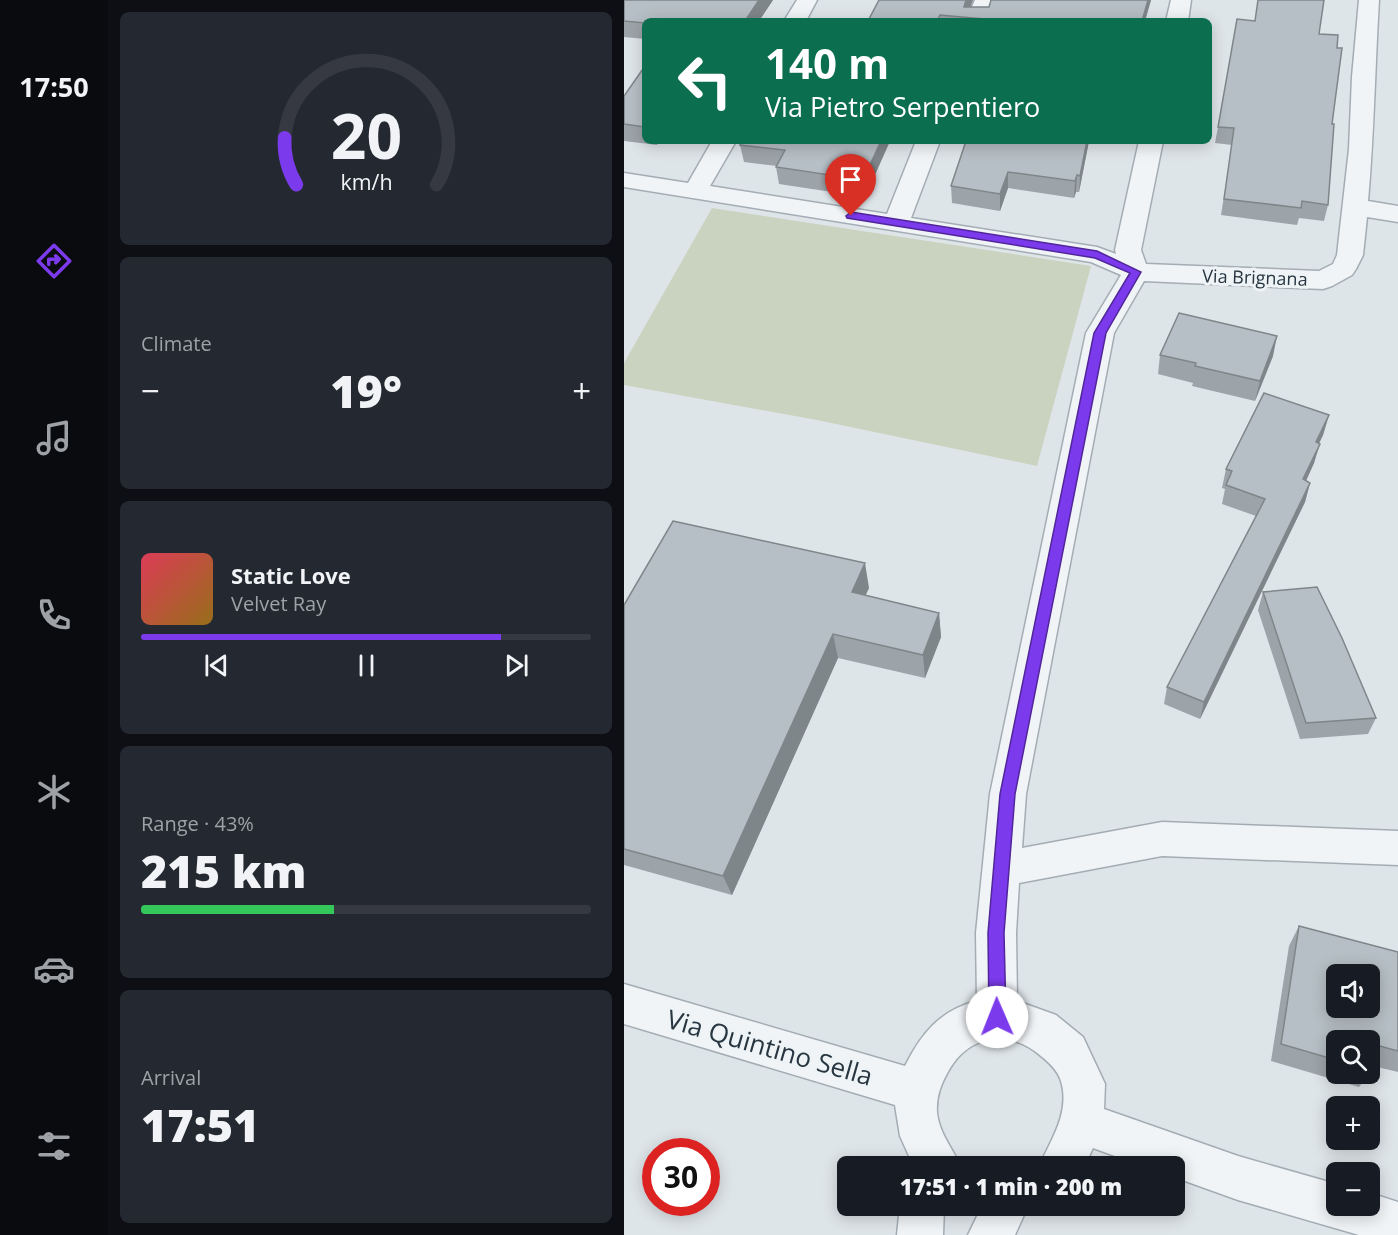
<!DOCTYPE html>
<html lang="en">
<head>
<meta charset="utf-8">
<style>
	:root { --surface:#171b24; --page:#242831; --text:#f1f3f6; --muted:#9ea1a6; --line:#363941; --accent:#7c3aed }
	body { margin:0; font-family:"Open Sans",sans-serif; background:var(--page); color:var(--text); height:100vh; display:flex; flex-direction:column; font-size:22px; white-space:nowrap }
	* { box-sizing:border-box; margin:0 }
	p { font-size:20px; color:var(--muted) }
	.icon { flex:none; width:33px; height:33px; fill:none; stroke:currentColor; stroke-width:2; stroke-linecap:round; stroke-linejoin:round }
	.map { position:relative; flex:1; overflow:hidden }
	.sheet { display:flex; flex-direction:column; gap:12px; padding:12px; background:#0d0f14; width:516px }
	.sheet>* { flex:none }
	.guide { position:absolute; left:18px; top:18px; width:570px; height:126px; border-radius:9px; box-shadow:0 3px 15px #0003; background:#0b6e4f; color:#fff; overflow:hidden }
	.fabs { position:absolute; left:702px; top:964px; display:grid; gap:12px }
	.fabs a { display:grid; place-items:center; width:54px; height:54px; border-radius:9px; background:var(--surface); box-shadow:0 3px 15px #0003; font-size:30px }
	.speed { position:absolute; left:18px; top:1138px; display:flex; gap:12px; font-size:30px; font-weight:700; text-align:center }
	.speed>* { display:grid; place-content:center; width:78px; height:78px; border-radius:50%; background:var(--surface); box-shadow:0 3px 15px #0003; line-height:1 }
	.speed .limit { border:9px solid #d22; background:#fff; color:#111 }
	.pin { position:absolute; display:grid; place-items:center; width:51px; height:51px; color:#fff; margin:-62px -26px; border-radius:50% 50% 50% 0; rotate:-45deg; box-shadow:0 0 6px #0007 }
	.pin .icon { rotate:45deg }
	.me { position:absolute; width:66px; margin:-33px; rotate:359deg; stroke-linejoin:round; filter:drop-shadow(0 0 4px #0008) }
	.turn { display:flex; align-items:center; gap:21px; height:126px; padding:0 24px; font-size:27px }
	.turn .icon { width:78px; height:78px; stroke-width:2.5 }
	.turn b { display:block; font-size:42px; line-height:51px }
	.big { font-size:45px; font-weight:800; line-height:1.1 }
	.sheet .widget { flex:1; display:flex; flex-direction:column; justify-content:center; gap:9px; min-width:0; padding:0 21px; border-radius:9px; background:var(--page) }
	.sheet .dial { align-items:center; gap:0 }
	.dial svg { height:156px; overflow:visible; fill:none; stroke:var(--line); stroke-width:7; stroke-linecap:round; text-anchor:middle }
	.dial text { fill:var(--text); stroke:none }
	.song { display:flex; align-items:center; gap:18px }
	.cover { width:72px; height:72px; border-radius:9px; background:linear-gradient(135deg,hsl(350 70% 55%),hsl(40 70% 35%)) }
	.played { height:6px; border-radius:3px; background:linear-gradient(90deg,var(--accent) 80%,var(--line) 80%) }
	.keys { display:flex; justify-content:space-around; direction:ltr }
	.heat { display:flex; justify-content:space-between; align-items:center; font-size:33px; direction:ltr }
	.charge { height:9px; border-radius:4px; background:linear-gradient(90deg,#34c759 43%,var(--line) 0) }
	.trip { position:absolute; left:213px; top:1156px; width:348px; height:60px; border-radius:9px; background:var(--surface); box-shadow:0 3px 15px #0003; font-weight:800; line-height:60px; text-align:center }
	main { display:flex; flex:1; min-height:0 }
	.tab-bar { display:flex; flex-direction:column; width:108px; justify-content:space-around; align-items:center; background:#090b0e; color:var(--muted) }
	.tab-bar .icon { width:42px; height:42px }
	.tab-bar .active { color:var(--accent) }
	.tab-bar b { font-size:27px; color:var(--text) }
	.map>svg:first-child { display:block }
	.green { fill:#c9d3bf }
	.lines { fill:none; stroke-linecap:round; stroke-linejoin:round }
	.minor-casing { stroke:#a3adb3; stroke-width:3 }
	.minor { fill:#f1f4f7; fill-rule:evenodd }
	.wall { fill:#9da4a9 }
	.shaded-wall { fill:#7f868a }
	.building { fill:#b6bfc5; stroke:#7f868a; stroke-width:1.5; fill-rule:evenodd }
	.route { fill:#7c3aed; stroke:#51269a; stroke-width:1.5 }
	.labels { text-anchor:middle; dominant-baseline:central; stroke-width:6; stroke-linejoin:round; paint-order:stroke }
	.far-street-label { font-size:18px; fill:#273640; stroke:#eef3f6 }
	.near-street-label { font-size:26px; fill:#273640; stroke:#eef3f6 }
</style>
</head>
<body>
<main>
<nav class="tab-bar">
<b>17:50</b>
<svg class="icon active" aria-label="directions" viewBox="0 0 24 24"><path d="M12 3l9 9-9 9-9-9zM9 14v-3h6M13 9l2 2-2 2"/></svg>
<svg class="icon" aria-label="music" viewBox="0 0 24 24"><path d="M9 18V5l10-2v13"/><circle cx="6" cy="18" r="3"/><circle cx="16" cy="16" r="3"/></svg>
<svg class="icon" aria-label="phone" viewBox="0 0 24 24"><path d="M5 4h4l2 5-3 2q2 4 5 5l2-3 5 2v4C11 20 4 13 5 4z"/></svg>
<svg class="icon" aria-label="climate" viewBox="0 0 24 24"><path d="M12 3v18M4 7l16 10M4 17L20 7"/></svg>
<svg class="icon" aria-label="car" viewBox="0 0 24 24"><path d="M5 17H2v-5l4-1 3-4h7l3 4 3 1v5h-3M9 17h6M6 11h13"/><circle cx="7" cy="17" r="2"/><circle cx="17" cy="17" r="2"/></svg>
<svg class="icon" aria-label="filters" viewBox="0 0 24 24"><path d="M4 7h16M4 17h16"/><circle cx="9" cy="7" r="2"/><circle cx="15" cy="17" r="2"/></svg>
</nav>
<section class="sheet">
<div class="widget dial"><svg viewBox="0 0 100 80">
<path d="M14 69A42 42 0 1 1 86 69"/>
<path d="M14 69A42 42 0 0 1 8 45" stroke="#7c3aed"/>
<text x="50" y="56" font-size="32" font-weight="700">20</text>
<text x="50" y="72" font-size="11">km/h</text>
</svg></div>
<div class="widget"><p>Climate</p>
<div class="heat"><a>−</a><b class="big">19°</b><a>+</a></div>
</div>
<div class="widget">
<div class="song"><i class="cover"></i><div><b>Static Love</b><p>Velvet Ray</p></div></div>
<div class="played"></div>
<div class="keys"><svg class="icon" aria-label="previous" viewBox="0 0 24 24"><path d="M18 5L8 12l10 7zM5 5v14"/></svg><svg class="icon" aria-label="pause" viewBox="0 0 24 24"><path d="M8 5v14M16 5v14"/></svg><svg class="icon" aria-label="next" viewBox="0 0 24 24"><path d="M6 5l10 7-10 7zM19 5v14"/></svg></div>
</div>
<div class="widget"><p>Range · 43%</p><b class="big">215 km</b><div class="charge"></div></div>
<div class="widget"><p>Arrival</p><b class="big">17:51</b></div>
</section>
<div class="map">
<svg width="774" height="1235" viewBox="0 0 774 1235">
	<rect width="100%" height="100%" fill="#dee5e9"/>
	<path class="green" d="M88,208l379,58 -54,200 -220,-46 -193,-35v-22z"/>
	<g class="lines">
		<g class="minor-casing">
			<g id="minor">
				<path d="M173,0h20l-11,21h-22z"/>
				<path d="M351,0h20l-7,21h-22z"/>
				<path d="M547,0h20l-3,21h-22z"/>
				<path d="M735,0h20c-4,67 -5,134 -11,201l30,5v16l-31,-5 -4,38 -7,14 -4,6 -20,11 -9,3 -179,-8 -30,52 -88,461 -4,54 140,-26 236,9v34l-236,-9 -143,27 -3,50 1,68 39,14 27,22 22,47 -1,25 134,47 98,28v22h34v-13l28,9v33h-39l-121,-35 -64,-23v-10h-29l-52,-19 -9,19h-45c11,-26 30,-52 23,-82 -2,-12 -11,-21 -21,-29 -31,-27 -71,-22 -92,14 -8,14 -13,26 -12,43 2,20 16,36 24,54h-47l-14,-31 -5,-31 -271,-81v-40l281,82c16,-32 35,-56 72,-65l-1,-68 14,-139 96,-461 35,-58 -30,-13 -467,-75v-14l64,10 24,-42h24l-26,45 177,28 29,-73h24l-29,77 186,29 19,7 -1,-4 24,-109h24l-22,109 5,14 173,7 14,-7 4,-9 12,-106 3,-72z"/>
				<path d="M276,1206h44l-1,29h-46z"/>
				<path d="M358,1206h46l-13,29h-47z"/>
			</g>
		</g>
		<use href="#minor" class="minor"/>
	</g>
	<g class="wall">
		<path d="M0,0h149l-14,21h-114v18l-21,-2z"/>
		<path d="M349,0l-3,7h19l2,-7h160l-6,21h-277z"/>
		<path d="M695,34l13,90 -4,81 -4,16 -25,-3 -2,7 -76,-10 11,-70 -17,-2 3,-16z"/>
		<path d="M21,66v75h14l-2,4 -33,-4v-45z"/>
		<path d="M266,141l-25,56 -86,-13 -3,-17 1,-1 -33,-4 -4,-17z"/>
		<path d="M342,141h123l-10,51h-3l-2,6 -66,-10 -8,23 -48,-8 -1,-17z"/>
		<path d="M536,355l113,1 -18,45 -63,-15 1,-3 -35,-9z"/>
		<path d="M705,415l-6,20 -4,8 -5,20 -8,18 4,2 -5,19 -105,217 -36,-15 3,-17 89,-171 -34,-12 3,-15 -3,-1 4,-19z"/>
		<path d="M245,588l-4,7 74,18 2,24 -16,41 -87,-20 -106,237 -108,-30v-260z"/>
		<path d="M639,592l113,126 -8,16 -68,5 -42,-129z"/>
		<path d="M675,926l99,26v120l-25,-6 -1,4 -2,3v-32h-34v33h33l-10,13 -88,-26 18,-115z"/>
	</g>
	<g class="shaded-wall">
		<path d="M135,0h14l-14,21h-14z"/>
		<path d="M342,0h7l-6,17 -3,-10z"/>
		<path d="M524,0h3l-6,21h-3z"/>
		<path d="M257,141h9l-25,56 -2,-17z"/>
		<path d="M463,141h2l-10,51 1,-16z"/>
		<path d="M384,172v16l-8,23v-17z"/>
		<path d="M453,175l-1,17 -2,6 1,-17z"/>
		<path d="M653,336l-4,20 -18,45 5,-20z"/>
		<path d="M705,415l-6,20 -12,26 5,-19z"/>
		<path d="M696,444l-6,19 -16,35 5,-19z"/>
		<path d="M686,483l-5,19 -105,217 4,-17z"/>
		<path d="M241,563l4,25 -13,28 -4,-24z"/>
		<path d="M315,613l2,24 -16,41 -2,-23z"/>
		<path d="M209,634l5,24 -106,237 -9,-19z"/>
	</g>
	<g class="building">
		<path d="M0,0h135l-14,21h-100v2l-21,-2z"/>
		<path d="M255,0h87l-2,7h25l2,-7h157l-6,21h-135l-67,-6 -3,6h-69z"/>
		<path d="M634,0h66l-5,34 19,1 -1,13h5l-10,76h2l-6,81 -26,-4 -1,7 -77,-9 10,-71 -16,-1 19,-108 18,2z"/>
		<path d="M21,66v61l-21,-3v-28z"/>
		<path d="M118,141h139l-18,39 -87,-13 9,-17 -45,-5z"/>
		<path d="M342,141h121l-7,35 -3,-1 -2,6 -67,-9 -8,22 -49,-8z"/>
		<path d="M555,313l98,23 -17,45 -65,-15 1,-3 -36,-8z"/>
		<path d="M640,393l65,22 -13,27 4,2 -17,35 7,4 -106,219 -37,-15 98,-188 -39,-14 6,-14 -6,-2z"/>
		<path d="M49,521l192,42 -13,29 87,21 -16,42 -90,-21 -110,242 -99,-27v-244z"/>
		<path d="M693,587l25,51 34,80 -70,5 -43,-131z"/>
		<path d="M675,926l99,26v99l-22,-6 -4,25 -2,-1v-28h-34v19l-55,-16zM712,975h34v33h-34z"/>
	</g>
	<path class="route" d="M227,212l246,39 44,21 -35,61 -91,461 -11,139 2,84 -3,6 -6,2 -6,-2 -2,-6 -1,-84 12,-139 94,-461 36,-60 -35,-15 -248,-40 -1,-2z"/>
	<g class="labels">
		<g class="far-street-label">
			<text transform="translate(631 277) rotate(2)">Via Brignana</text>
		</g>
		<g class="near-street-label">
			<text transform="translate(146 1047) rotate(16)">Via Quintino Sella</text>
		</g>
	</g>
</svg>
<div class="fabs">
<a><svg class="icon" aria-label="sound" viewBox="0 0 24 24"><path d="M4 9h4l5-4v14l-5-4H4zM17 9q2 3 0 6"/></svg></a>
<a><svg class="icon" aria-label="search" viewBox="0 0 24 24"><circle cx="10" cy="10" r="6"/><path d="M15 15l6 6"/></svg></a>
<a>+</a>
<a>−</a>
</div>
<div class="speed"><div class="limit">30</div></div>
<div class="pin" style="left:227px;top:216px;background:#d93025"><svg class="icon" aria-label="arrive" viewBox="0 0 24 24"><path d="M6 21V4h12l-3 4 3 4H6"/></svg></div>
<svg class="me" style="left:373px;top:1017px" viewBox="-20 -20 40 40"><circle r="19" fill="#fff"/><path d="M0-13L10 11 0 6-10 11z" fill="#7c3aed"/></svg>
<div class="trip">17:51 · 1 min · 200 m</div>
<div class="guide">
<div class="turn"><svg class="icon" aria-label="left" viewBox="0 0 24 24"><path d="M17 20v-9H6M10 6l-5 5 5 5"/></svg><div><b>140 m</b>Via Pietro Serpentiero</div></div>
</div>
</div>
</main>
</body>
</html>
